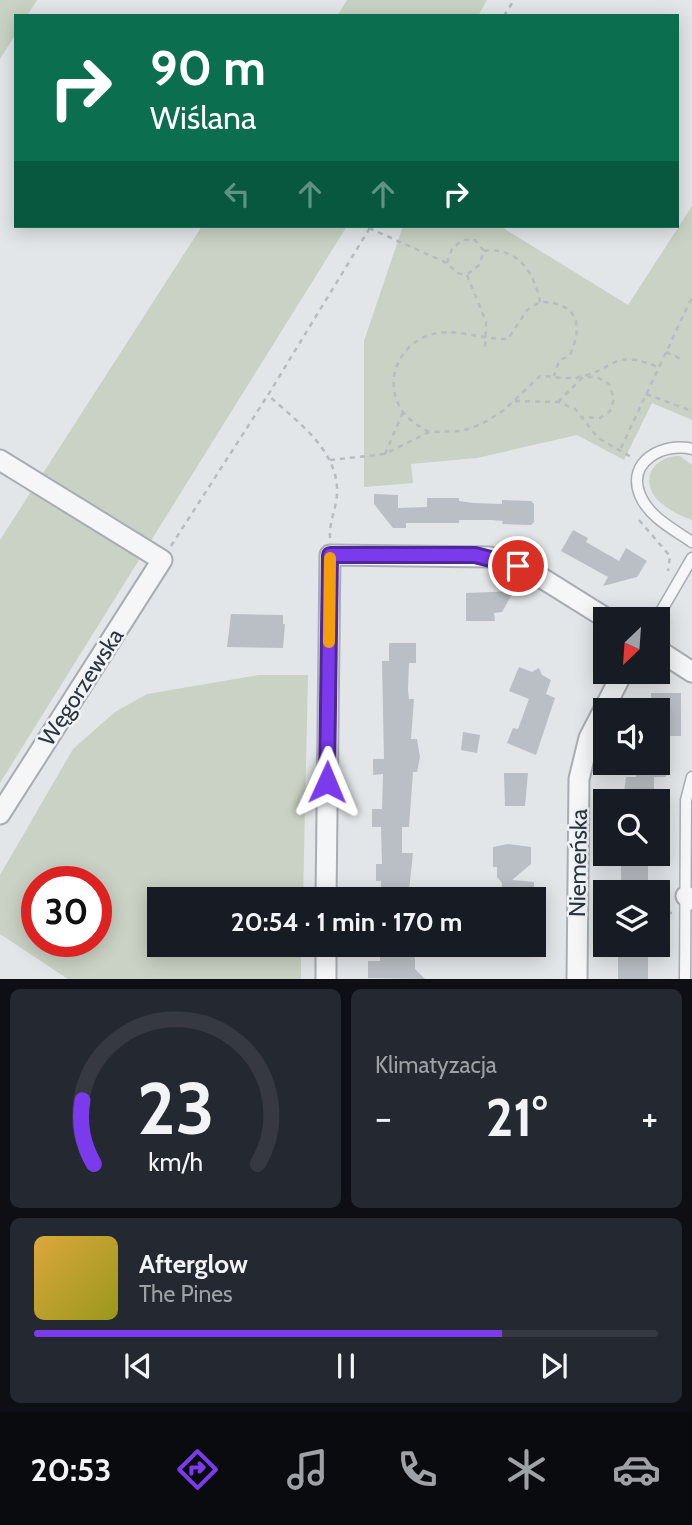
<!DOCTYPE html>
<html lang="pl">
<head>
<meta charset="utf-8">
<style>
	:root { --surface:#171b24; --page:#242831; --text:#f1f3f6; --muted:#9ea1a6; --line:#363941; --accent:#7c3aed }
	body { margin:0; font-family:Cabin,sans-serif; background:var(--page); color:var(--text); height:100vh; display:flex; flex-direction:column; font-size:26px; white-space:nowrap }
	* { box-sizing:border-box; margin:0 }
	p { font-size:23px; color:var(--muted) }
	.icon { flex:none; width:38px; height:38px; fill:none; stroke:currentColor; stroke-width:2; stroke-linecap:round; stroke-linejoin:round }
	.map { position:relative; height:979px; overflow:hidden }
	.side { display:flex; flex-direction:column; gap:10px; padding:10px; background:#0d0f14; flex:1 }
	.side>* { flex:none }
	.guide { position:absolute; left:14px; top:14px; width:665px; height:214px; border-radius:0px; box-shadow:0 4px 18px #0003; background:#0b6e4f; color:#fff; overflow:hidden }
	.needle { width:46px; rotate:205deg }
	.tools { position:absolute; left:593px; top:607px; display:grid; gap:14px }
	.tools a { display:grid; place-items:center; width:77px; height:77px; border-radius:0px; background:var(--surface); box-shadow:0 4px 18px #0003; font-size:35px }
	.speed { position:absolute; left:21px; top:866px; display:flex; gap:14px; font-size:35px; font-weight:700; text-align:center }
	.speed>* { display:grid; place-content:center; width:91px; height:91px; border-radius:50%; background:var(--surface); box-shadow:0 4px 18px #0003; line-height:1 }
	.speed .limit { border:10px solid #d22; background:#fff; color:#111 }
	.pin { position:absolute; display:grid; place-items:center; width:60px; height:60px; color:#fff; margin:-30px; border:4px solid #fff; border-radius:50%; box-shadow:0 2px 7px #0007 }
	.me { position:absolute; width:77px; margin:-38px; rotate:1deg; stroke-linejoin:round; filter:drop-shadow(0 0 5px #0008) }
	.turn { display:flex; align-items:center; gap:24px; height:147px; padding:0 21px; font-size:32px }
	.turn .icon { width:91px; height:91px; stroke-width:2.5 }
	.turn b { display:block; font-size:49px; line-height:60px }
	.lanes { display:flex; align-items:center; height:66px; padding:0 21px; background:#0003; justify-content:center; gap:35px; direction:ltr }
	.lanes .off { opacity:.35 }
	.big { font-size:52px; font-weight:700; line-height:1.1 }
	.side .card { flex:1; display:flex; flex-direction:column; justify-content:center; gap:10px; min-width:0; padding:0 24px; border-radius:10px; background:var(--page) }
	.side .dial { align-items:center; gap:0 }
	.dial svg { height:182px; overflow:visible; fill:none; stroke:var(--line); stroke-width:7; stroke-linecap:round; text-anchor:middle }
	.dial text { fill:var(--text); stroke:none }
	.song { display:flex; align-items:center; gap:21px }
	.cover { width:84px; height:84px; border-radius:10px; background:linear-gradient(135deg,hsl(40 70% 55%),hsl(60 70% 35%)) }
	.played { height:7px; border-radius:4px; background:linear-gradient(90deg,var(--accent) 75%,var(--line) 75%) }
	.keys { display:flex; justify-content:space-around; direction:ltr }
	.heat { display:flex; justify-content:space-between; align-items:center; font-size:38px; direction:ltr }
	.side .tiles { flex:1; display:grid; gap:10px; grid-template-columns:1fr 1fr }
	.card:last-child { grid-column:span 2 }
	.trip { position:absolute; left:147px; top:887px; width:399px; height:70px; border-radius:0px; background:var(--surface); box-shadow:0 4px 18px #0003; font-weight:700; line-height:70px; text-align:center }
	.menu { display:flex; height:112px; justify-content:space-around; align-items:center; background:#090b0e; color:var(--muted) }
	.menu .icon { width:49px; height:49px }
	.menu .on { color:var(--accent) }
	.menu b { font-size:32px; color:var(--text) }
	.map>svg:first-child { display:block }
	.green { fill:#c9d2c4; fill-rule:evenodd }
	.building { fill:#babfc5 }
	.lines { fill:none; stroke-linecap:round; stroke-linejoin:round }
	.service-casing { stroke:#a8adb3; stroke-width:13 }
	.minor-casing { stroke:#a8adb3; stroke-width:23 }
	.path { stroke:#b8bcc0; stroke-width:2.5; stroke-dasharray:5 5; stroke-linecap:butt }
	.service { stroke:#f4f6f8; stroke-width:10 }
	.minor { stroke:#f4f6f8; stroke-width:19 }
	.route-casing { stroke:#51269a; stroke-width:18 }
	.route { stroke:#7c3aed; stroke-width:12 }
	.slow { stroke:#f59e0b; stroke-width:12 }
	.labels { text-anchor:middle; dominant-baseline:central; stroke-width:5; stroke-linejoin:round; paint-order:stroke }
	.street-label { font-size:23px; fill:#2c353f; stroke:#f1f4f6 }
</style>
</head>
<body>
<div class="map">
<svg width="692" height="979" viewBox="0 0 692 979">
	<rect width="100%" height="100%" fill="#e2e6e9"/>
	<g class="green">
		<path d="M0,0h37l-10,16h-11v18l-16,25z"/>
		<path d="M347,0h140l-9,16h-141z"/>
		<path d="M692,206v214l-40,-17 -28,57 -47,-25 -100,23 -66,6 2,19 -49,4v-146l39,-115h97l128,79z"/>
		<path d="M202,226h145l-347,557v-243z"/>
		<path d="M680,456l12,9v55c-12,-4 -35,-16 -40,-28 -10,-21 9,-37 28,-36z"/>
		<path d="M259,675h49l-5,224 -144,1v45h142v34h-233l-68,-45v-59l73,-126 42,-37 32,-18zM96,882v60h-59v-60z"/>
	</g>
	<g class="building">
		<path d="M374,494l24,1v13l29,-1v-9h32v3l14,2 29,1v-4l29,1 3,3v18l-3,3 -29,-1 1,-3 -12,-1h-32v3h-53v5h-13l-19,-24z"/>
		<path d="M573,530l15,8 -2,4 33,19 7,-13 21,13 -10,16 -34,9 5,-9 -47,-26z"/>
		<path d="M514,591l-12,21 -8,1 1,8h-29v-28z"/>
		<path d="M231,614l52,1v9h2l-2,24 -56,-1z"/>
		<path d="M389,643h27v20h-7l-1,27 1,9h5l-3,40h6l3,18 -3,15h-4l-4,55h-7v26h11l-5,47h-27v-19h-5v-17h6l-1,-37h-9v-18h10l1,-35 -10,1v-16h11l-2,-98h7z"/>
		<path d="M519,667l13,5 7,-4 3,7 9,5 -5,14 9,4 -19,57 -29,-12 6,-15 5,1 11,-30 -20,-8z"/>
		<path d="M651,693h30v43h-23v-26h-7z"/>
		<path d="M463,732l17,3 -3,18 -16,-3z"/>
		<path d="M636,763h30v14h-12v25h-31l3,-25h10z"/>
		<path d="M504,773h24l-3,33h-20z"/>
		<path d="M508,844l23,3v17l-19,16 22,2v17l-32,1v-17l-5,-6v-10h-4v-20z"/>
		<rect x="621" y="854" width="27" height="38"/>
		<rect x="618" y="945" width="30" height="34"/>
		<path d="M380,953h30l5,5v11l10,10 -57,-1v-17h12z"/>
	</g>
	<g class="lines">
		<g class="service-casing">
			<g id="service">
				<path d="M692,449c-28,-7 -66,12 -52,46 9,22 33,34 52,47"/>
				<path d="M656,620l36,-62"/>
				<path d="M685,979l1,-179 6,-23"/>
			</g>
		</g>
		<g class="minor-casing">
			<g id="minor">
				<path d="M0,460l162,100 -162,254"/>
				<path d="M658,650l34,22"/>
				<path d="M686,896l6,4"/>
				<path d="M326,900l4,-345 160,2 47,18 72,45"/>
				<path d="M326,979v-34"/>
				<path d="M577,979l2,-200 10,-41 34,-66"/>
			</g>
		</g>
		<g class="path">
			<path d="M504,16l10,-16"/>
			<path d="M369,228l78,35 10,10 10,2 19,47 -1,29"/>
			<path d="M484,251c33,-5 51,22 56,51"/>
			<path d="M447,263l5,-14 10,-9h13l9,11 -5,14 -11,9"/>
			<path d="M666,352l15,7"/>
			<path d="M646,394l46,17"/>
			<path d="M515,401l43,1 17,7 23,29 35,20"/>
			<path d="M558,402l25,-25h14l12,7 5,15 -4,12 -10,7 -17,-1"/>
			<path d="M429,432c-9,-5 -19,-11 -26,-20 -22,-31 -3,-72 34,-79 22,-4 47,7 71,6l19,-29 13,-8c37,0 44,22 30,53l-11,6 -5,15"/>
			<path d="M621,448l71,-151"/>
			<path d="M385,454l18,-42"/>
			<path d="M330,460l55,-6 44,-22 33,-1 20,-7 22,-14 36,-34c13,0 27,4 39,1 39,-8 32,-29 79,-10"/>
			<path d="M639,520l31,36 -2,15"/>
			<path d="M330,538c-1,-18 8,-32 7,-49 -1,-41 -41,-68 -69,-94l103,-169"/>
			<path d="M171,546l97,-151"/>
			<path d="M626,620l16,-4"/>
			<path d="M594,913h12"/>
			<path d="M658,913h14"/>
		</g>
		<use href="#service" class="service"/>
		<use href="#minor" class="minor"/>
	</g>
	<g class="lines">
		<g class="route-casing">
			<path id="route" d="M327,782l3,-227h145l43,11"/>
		</g>
		<use href="#route" class="route"/>
		<path class="slow" d="M329,642l1,-84"/>
	</g>
	<g class="labels">
		<g class="street-label">
			<text transform="translate(81 687) rotate(-57)">Węgorzewska</text>
			<text transform="translate(578 863) rotate(-89)">Niemeńska</text>
		</g>
	</g>
</svg>
<div class="tools">
<a><svg class="needle" viewBox="-14 -14 28 28"><path d="M0-13l5 13h-10z" fill="#e53935"/><path d="M0 13l5-13h-10z" fill="#9ea1a6"/></svg></a>
<a><svg class="icon" aria-label="sound" viewBox="0 0 24 24"><path d="M4 9h4l5-4v14l-5-4H4zM17 9q2 3 0 6"/></svg></a>
<a><svg class="icon" aria-label="search" viewBox="0 0 24 24"><circle cx="10" cy="10" r="6"/><path d="M15 15l6 6"/></svg></a>
<a><svg class="icon" aria-label="layers" viewBox="0 0 24 24"><path d="M12 4l9 5-9 5-9-5zM3 14l9 5 9-5"/></svg></a>
</div>
<div class="speed"><div class="limit">30</div></div>
<div class="pin" style="left:518px;top:566px;background:#d93025"><svg class="icon" aria-label="arrive" viewBox="0 0 24 24"><path d="M6 21V4h12l-3 4 3 4H6"/></svg></div>
<svg class="me" style="left:327px;top:782px" viewBox="-20 -20 40 40"><path d="M0-17L14 15 0 8-14 15z" fill="#7c3aed" stroke="#fff" stroke-width="4"/></svg>
<div class="trip">20:54 · 1 min · 170 m</div>
<div class="guide">
<div class="turn"><svg class="icon" aria-label="right" viewBox="0 0 24 24"><path d="M7 20v-9h11M14 6l5 5-5 5"/></svg><div><b>90 m</b>Wiślana</div></div>
<div class="lanes"><svg class="icon off" aria-label="left" viewBox="0 0 24 24"><path d="M17 20v-9H6M10 6l-5 5 5 5"/></svg><svg class="icon off" aria-label="ahead" viewBox="0 0 24 24"><path d="M12 20V5M6 11l6-6 6 6"/></svg><svg class="icon off" aria-label="ahead" viewBox="0 0 24 24"><path d="M12 20V5M6 11l6-6 6 6"/></svg><svg class="icon" aria-label="right" viewBox="0 0 24 24"><path d="M7 20v-9h11M14 6l5 5-5 5"/></svg></div>
</div>
</div>
<section class="side">
<div class="tiles">
<div class="card dial"><svg viewBox="0 0 100 80">
<path d="M14 69A42 42 0 1 1 86 69"/>
<path d="M14 69A42 42 0 0 1 9 41" stroke="#7c3aed"/>
<text x="50" y="56" font-size="32" font-weight="700">23</text>
<text x="50" y="72" font-size="11">km/h</text>
</svg></div>
<div class="card"><p>Klimatyzacja</p>
<div class="heat"><a>−</a><b class="big">21°</b><a>+</a></div>
</div>
<div class="card">
<div class="song"><i class="cover"></i><div><b>Afterglow</b><p>The Pines</p></div></div>
<div class="played"></div>
<div class="keys"><svg class="icon" aria-label="previous" viewBox="0 0 24 24"><path d="M18 5L8 12l10 7zM5 5v14"/></svg><svg class="icon" aria-label="pause" viewBox="0 0 24 24"><path d="M8 5v14M16 5v14"/></svg><svg class="icon" aria-label="next" viewBox="0 0 24 24"><path d="M6 5l10 7-10 7zM19 5v14"/></svg></div>
</div>
</div>
</section>
<nav class="menu">
<b>20:53</b>
<svg class="icon on" aria-label="directions" viewBox="0 0 24 24"><path d="M12 3l9 9-9 9-9-9zM9 14v-3h6M13 9l2 2-2 2"/></svg>
<svg class="icon" aria-label="music" viewBox="0 0 24 24"><path d="M9 18V5l10-2v13"/><circle cx="6" cy="18" r="3"/><circle cx="16" cy="16" r="3"/></svg>
<svg class="icon" aria-label="phone" viewBox="0 0 24 24"><path d="M5 4h4l2 5-3 2q2 4 5 5l2-3 5 2v4C11 20 4 13 5 4z"/></svg>
<svg class="icon" aria-label="climate" viewBox="0 0 24 24"><path d="M12 3v18M4 7l16 10M4 17L20 7"/></svg>
<svg class="icon" aria-label="car" viewBox="0 0 24 24"><path d="M5 17H2v-5l4-1 3-4h7l3 4 3 1v5h-3M9 17h6M6 11h13"/><circle cx="7" cy="17" r="2"/><circle cx="17" cy="17" r="2"/></svg>
</nav>
</body>
</html>
